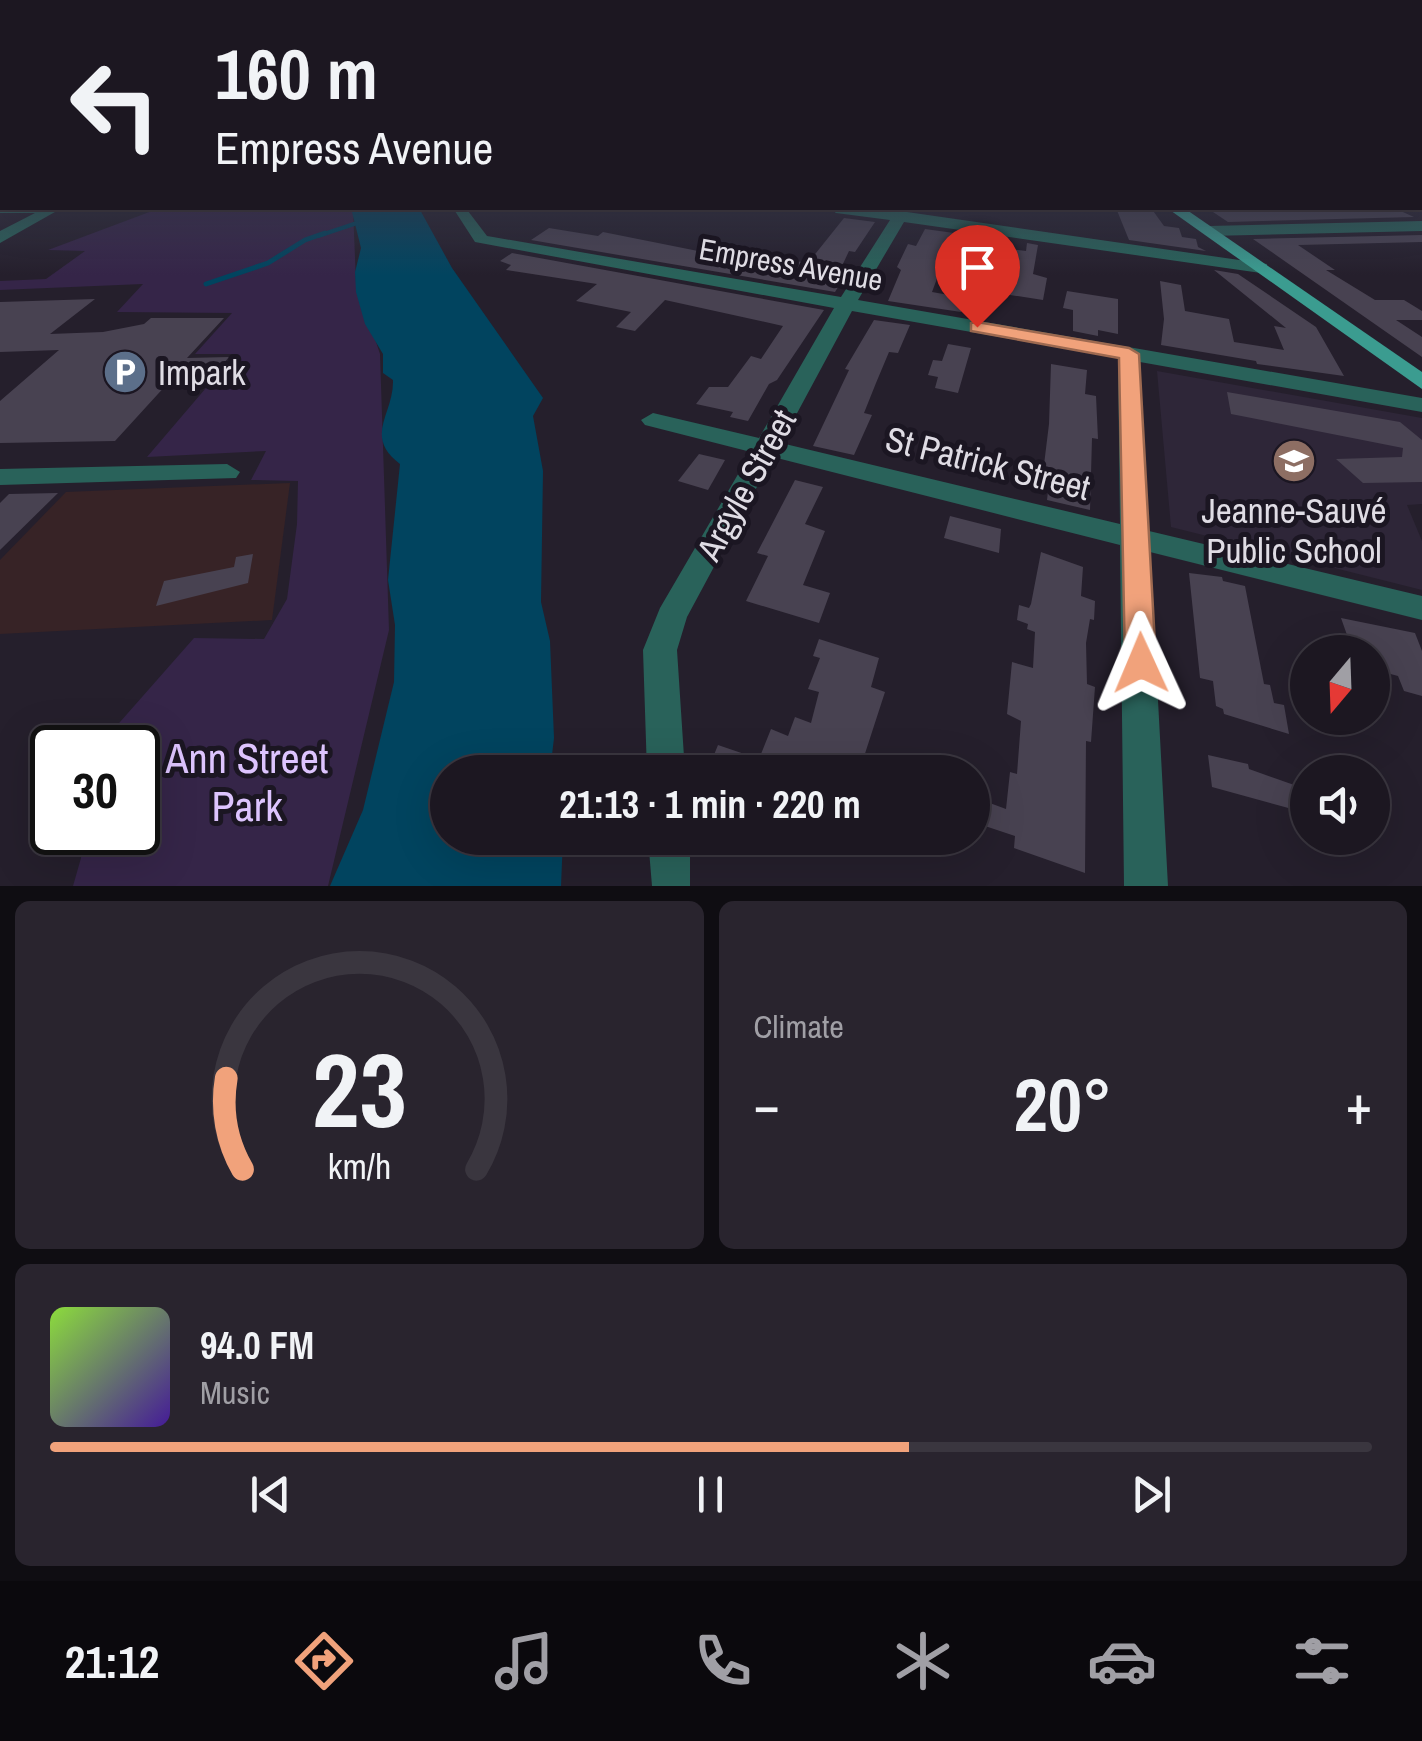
<!DOCTYPE html>
<html lang="en">
<head>
<meta charset="utf-8">
<style>
	:root { --surface:#1c1721; --page:#29242e; --text:#f1f3f6; --muted:#a09fa5; --line:#3a363f; --accent:#f1a27b }
	body { margin:0; font-family:"Archivo Narrow",sans-serif; background:var(--page); color:var(--text); height:100vh; display:flex; flex-direction:column; font-size:38px; white-space:nowrap }
	* { box-sizing:border-box; margin:0 }
	p { font-size:32px; color:var(--muted) }
	.icon { flex:none; width:55px; height:55px; fill:none; stroke:currentColor; stroke-width:2; stroke-linecap:round; stroke-linejoin:round }
	.map { position:relative; height:886px; overflow:hidden }
	.drawer { display:flex; flex-direction:column; gap:15px; padding:15px; background:#0f0d12; flex:1 }
	.drawer>* { flex:none }
	.guide { position:absolute; left:0px; top:0px; width:1422px; height:210px; box-shadow:0 10px 40px #0002,0 0 0 2px var(--line); background:#1c1721; color:var(--text); overflow:hidden }
	.needle { width:65px; rotate:199deg }
	.buttons { position:absolute; left:1290px; top:635px; display:grid; gap:20px }
	.buttons a { display:grid; place-items:center; width:100px; height:100px; border-radius:50%; background:var(--surface); box-shadow:0 10px 40px #0002,0 0 0 2px var(--line); font-size:50px }
	.speed { position:absolute; left:30px; top:725px; display:flex; gap:20px; font-size:50px; font-weight:700; text-align:center }
	.speed>* { display:grid; place-content:center; width:130px; height:130px; border-radius:50%; background:var(--surface); box-shadow:0 10px 40px #0002,0 0 0 2px var(--line); line-height:1 }
	.speed .limit { border:5px solid #111; border-radius:15px; background:#fff; color:#111 }
	.pin { position:absolute; display:grid; place-items:center; width:85px; height:85px; color:#fff; margin:-102px -42px; border-radius:50% 50% 50% 0; rotate:-45deg; box-shadow:0 0 10px #0007 }
	.pin .icon { rotate:45deg }
	.me { position:absolute; width:110px; margin:-55px; rotate:359deg; stroke-linejoin:round; filter:drop-shadow(0 0 8px #0008) }
	.turn { display:flex; align-items:center; gap:35px; height:210px; padding:0 50px; font-size:45px }
	.turn .icon { width:130px; height:130px; stroke-width:2.5 }
	.turn b { display:block; font-size:70px; line-height:85px }
	.big { font-size:75px; font-weight:800; line-height:1.1 }
	.drawer .tile { flex:1; display:flex; flex-direction:column; justify-content:center; gap:15px; min-width:0; padding:0 35px; border-radius:15px; background:var(--page) }
	.drawer .dial { align-items:center; gap:0 }
	.dial svg { height:260px; overflow:visible; fill:none; stroke:var(--line); stroke-width:7; stroke-linecap:round; text-anchor:middle }
	.dial text { fill:var(--text); stroke:none }
	.song { display:flex; align-items:center; gap:30px }
	.cover { width:120px; height:120px; border-radius:15px; background:linear-gradient(135deg,hsl(90 70% 55%),hsl(260 70% 35%)) }
	.played { height:10px; border-radius:5px; background:linear-gradient(90deg,var(--accent) 65%,var(--line) 65%) }
	.keys { display:flex; justify-content:space-around; direction:ltr }
	.heat { display:flex; justify-content:space-between; align-items:center; font-size:55px; direction:ltr }
	.drawer .tiles { flex:1; display:grid; gap:15px; grid-template-columns:1fr 1fr }
	.tile:last-child { grid-column:span 2 }
	.trip { position:absolute; left:430px; top:755px; width:560px; height:100px; border-radius:50px; background:var(--surface); box-shadow:0 10px 40px #0002,0 0 0 2px var(--line); font-weight:800; line-height:100px; text-align:center }
	.tabs { display:flex; height:160px; justify-content:space-around; align-items:center; background:#0b090d; color:var(--muted) }
	.tabs .icon { width:70px; height:70px }
	.tabs .active { color:var(--accent) }
	.tabs b { font-size:45px; color:var(--text) }
	.map>svg:first-child { display:block }
	.built { fill:#2e2638 }
	.industrial { fill:#372326 }
	.green { fill:#352548 }
	.water { fill:#01445f }
	.lines { fill:none; stroke-linecap:round; stroke-linejoin:round }
	.stream-far1 { stroke:#01445f; stroke-width:4 }
	.stream { stroke:#01445f; stroke-width:5 }
	.building { fill:#484251 }
	.minor { fill:#29625a; fill-rule:evenodd }
	.major { fill:#3b9c90; fill-rule:evenodd }
	.route { fill:#f1a27b; stroke:#9d6950; stroke-width:2.5 }
	.labels { text-anchor:middle; dominant-baseline:central; stroke-width:10; stroke-linejoin:round; paint-order:stroke }
	.far-street-label { font-size:30px; fill:#dfdce4; stroke:#1b1622 }
	.poi-label { font-size:35px; fill:#dfdce4; stroke:#1b1622; text-anchor:start }
	.street-label { font-size:35px; fill:#dfdce4; stroke:#1b1622 }
	.near-park-label { font-size:42px; fill:#ddc4fe; stroke:#1b1622 }
</style>
</head>
<body>
<div class="map">
<svg width="1422" height="886" viewBox="0 0 1422 886">
	<rect width="100%" height="100%" fill="#251f2c"/>
	<path class="built" d="M1157,371l265,47v86l-15,1 15,36v49l-251,-63z"/>
	<path class="industrial" d="M290,483l-18,137 -272,14v-74l66,-68z"/>
	<path class="green" d="M160,208h193l3,74 24,72 9,276 -61,256h-255l8,-28 2,-25 55,-1v-84l-40,-1 96,-109 70,1 23,-40 10,-75 1,-43 -47,-1 15,-29 -119,6 88,-103h-40l37,-41 -115,-1 26,-28 -143,6v-9l46,-2 39,-28 -37,-1z"/>
	<path class="water" d="M351,208h68l33,60 91,130 -10,18 10,55 -2,131 9,39 4,97 -4,34h-102v66h115l-2,48h-231l33,-76 31,-128 1,-57 -7,-45 12,-116c-37,-28 -6,-50 -7,-84l-10,-7v-19l-18,-30 -9,-32 -1,-20 6,-24z"/>
	<g class="lines">
		<path class="stream-far1" d="M318,236l39,-13"/>
		<path class="stream" d="M206,284l62,-21 37,-23 20,-7"/>
	</g>
	<g class="building">
		<path d="M1116,208h35l13,18 15,2 3,9 14,2 2,8 8,4 -77,-11z"/>
		<path d="M1320,208h74l20,9 -186,5 -15,-10 111,-3z"/>
		<path d="M844,218l31,4 -20,30 -6,-1 -15,32 6,1 -5,8 -304,-52 18,-12 49,8 5,-4 155,31 7,-7 43,7z"/>
		<path d="M925,229l29,4 -22,59 34,6 -5,14 -73,-11 13,-31 -4,-3 11,-23 8,2z"/>
		<path d="M969,235l20,3v8l37,5 1,-8 11,2 -5,29 14,4 -4,22 -65,-10 6,-41 -15,-2z"/>
		<path d="M1422,235v7l-124,3 37,25h-9l49,30h29l18,11v9h-26l26,17v20l-169,-118z"/>
		<path d="M512,253l312,57 -47,70 -8,4 -21,37 -18,-4 3,-5 -37,-8 13,-17h19l23,-31 10,3 22,-33 -118,-26 -30,31 -19,-4 15,-15 -55,-11 21,-17 -91,-14 5,-5 -11,-4z"/>
		<path d="M1214,270l24,4 78,53 28,49 -87,-12 -1,-3 -95,-16 3,-26 -4,-38 21,4 4,26 44,8 5,23 50,8 -10,-24 12,2z"/>
		<path d="M1067,291l51,8v35l-20,-4v6l-25,-5v-21l-10,-2z"/>
		<path d="M95,299l-45,35 53,-2 41,-8 7,-6h73l-37,40 42,-1 -22,26h-39l-53,58 -115,2v-42l59,-51 -59,2v-50z"/>
		<path d="M874,320l36,5 -12,28 -9,-1 -13,31 -12,30 8,2 -18,40 -41,-9 36,-76 -4,-1z"/>
		<path d="M948,344l23,4 -13,45 -23,-5 3,-11 -10,-2 5,-15 9,1z"/>
		<path d="M1051,364l36,6 -2,24 11,2 2,43 -6,-1 -2,72 -43,-10 2,-17 -7,-2 7,-57z"/>
		<path d="M1227,392l173,30 22,18v42l-59,1 -27,-24 66,-2 1,-9 -172,-34z"/>
		<path d="M699,454l26,6 -17,30 -30,-9z"/>
		<path d="M795,480l28,7 -18,37 20,7 -22,54 27,8 -11,30 -73,-22 22,-45 -11,-3z"/>
		<path d="M58,493l-58,57v-47l9,-9z"/>
		<path d="M950,516l51,13 -2,24 -55,-15z"/>
		<path d="M1041,552l42,15 -2,29 14,5 -1,19 -4,-1 -4,24 1,41 8,3 -4,55 -5,-1 -1,132 -71,-25 1,-12 -30,-10 2,-24 19,7 4,-37 7,2 4,-53 -14,-7 5,-52 21,6 2,-36 -8,-3 1,-5 -11,-4 2,-15 10,3 2,-4z"/>
		<path d="M253,554l-5,29 -92,23 8,-25 70,-14 2,-10z"/>
		<path d="M1189,573l33,4 1,4 22,5 19,98 6,1 4,18 10,2 5,29 -65,-20 -1,-5 -7,-3 -3,-25 -13,-3z"/>
		<path d="M1341,618l74,15 7,18v45l-18,-5 -6,-15 -26,-7v-17h-19z"/>
		<path d="M819,639l60,19 -8,29 14,5 -26,80h-36l-32,-12 -2,12h-82l11,-27 41,14 12,-30 17,7 7,-19 16,6 8,-31 -11,-3 12,-31 -7,-2z"/>
		<path d="M1208,755l40,9 1,5 48,17 6,26 -91,-25z"/>
	</g>
	<g class="lines">
		<g class="minor">
			<path d="M0,203l2,5h60l-62,35v-12l35,-18h-35z"/>
			<path d="M453,208h16l-1,3 19,25 6,1 348,60 49,-77 -54,-7 -7,-5 71,3 367,53v8l-6,1 -357,-51 -46,78 564,98v14l-282,-50 9,169 273,65v24l-272,-68 18,334h-44l-4,-341 -347,-88 -86,160 -10,33 8,122h-38l-4,-122 17,-42 91,-156 -106,-27 -4,-5 12,-7 106,25 75,-130 -359,-66zM852,311l266,47 2,166 -339,-81z"/>
			<path d="M1422,221v10l-213,5 -8,-5 8,-5z"/>
			<path d="M227,464l13,8 -4,6 -236,7v-16z"/>
			<path d="M648,838h42v48h-38z"/>
		</g>
		<path class="major" d="M1167,208h17l238,164v17z"/>
	</g>
	<linearGradient id="sky" x2="0" y2="1"><stop stop-color="#141118"/><stop offset="0.55" stop-color="#404256"/><stop offset="1" stop-color="#404256" stop-opacity="0"/></linearGradient>
	<rect width="1422" height="275" fill="url(#sky)"/>
	<path class="route" d="M977,322l152,26 10,6 17,309 -4,9 -11,4 -11,-4 -5,-9 -6,-305 -148,-27v-8z"/>
	<defs>
		<g id="parking-disc" transform="scale(2.25)"><circle r="9.5" fill="#5c6f8a" stroke="#1b1622"/><path d="M-3.5-5.5H1a3.5 3.5 0 0 1 0 7H-1V5.5H-3.5ZM-1-3.4V-.6H.8a1.4 1.4 0 0 0 0-2.8Z" fill="#fff"/></g>
		<g id="school-disc" transform="scale(2.25)"><circle r="9.5" fill="#8d6e63" stroke="#1b1622"/><path d="M0-5L7-2L0 1L-7-2ZM-4 1L0 2.5L4 1V4Q0 6-4 4Z" fill="#fff"/></g>
	</defs>
	<g fill-rule="evenodd">
		<use href="#parking-disc" x="125" y="372"/>
		<use href="#school-disc" x="1294" y="461"/>
	</g>
	<g class="labels">
		<g class="far-street-label">
			<text transform="translate(791 264) rotate(10)">Empress Avenue</text>
		</g>
		<g class="poi-label">
			<text x="158" y="372">Impark</text>
			<text x="1294" y="510" text-anchor="middle">Jeanne-Sauvé<tspan x="1294" dy="40">Public School</tspan></text>
		</g>
		<g class="street-label">
			<text transform="translate(988 463) rotate(14)">St Patrick Street</text>
			<text transform="translate(746 485) rotate(-61)">Argyle Street</text>
		</g>
		<g class="near-park-label">
			<text x="247" y="758">Ann Street<tspan x="247" dy="48">Park</tspan></text>
		</g>
	</g>
</svg>
<div class="buttons">
<a><svg class="needle" viewBox="-14 -14 28 28"><path d="M0-13l5 13h-10z" fill="#e53935"/><path d="M0 13l5-13h-10z" fill="#a09fa5"/></svg></a>
<a><svg class="icon" aria-label="sound" viewBox="0 0 24 24"><path d="M4 9h4l5-4v14l-5-4H4zM17 9q2 3 0 6"/></svg></a>
</div>
<div class="speed"><div class="limit">30</div></div>
<div class="pin" style="left:977px;top:327px;background:#d93025"><svg class="icon" aria-label="arrive" viewBox="0 0 24 24"><path d="M6 21V4h12l-3 4 3 4H6"/></svg></div>
<svg class="me" style="left:1141px;top:663px" viewBox="-20 -20 40 40"><path d="M0-17L14 15 0 8-14 15z" fill="#f1a27b" stroke="#fff" stroke-width="4"/></svg>
<div class="trip">21:13 · 1 min · 220 m</div>
<div class="guide">
<div class="turn"><svg class="icon" aria-label="left" viewBox="0 0 24 24"><path d="M17 20v-9H6M10 6l-5 5 5 5"/></svg><div><b>160 m</b>Empress Avenue</div></div>
</div>
</div>
<section class="drawer">
<div class="tiles">
<div class="tile dial"><svg viewBox="0 0 100 80">
<path d="M14 69A42 42 0 1 1 86 69"/>
<path d="M14 69A42 42 0 0 1 9 41" stroke="#f1a27b"/>
<text x="50" y="56" font-size="32" font-weight="700">23</text>
<text x="50" y="72" font-size="11">km/h</text>
</svg></div>
<div class="tile"><p>Climate</p>
<div class="heat"><a>−</a><b class="big">20°</b><a>+</a></div>
</div>
<div class="tile">
<div class="song"><i class="cover"></i><div><b>94.0 FM</b><p>Music</p></div></div>
<div class="played"></div>
<div class="keys"><svg class="icon" aria-label="previous" viewBox="0 0 24 24"><path d="M18 5L8 12l10 7zM5 5v14"/></svg><svg class="icon" aria-label="pause" viewBox="0 0 24 24"><path d="M8 5v14M16 5v14"/></svg><svg class="icon" aria-label="next" viewBox="0 0 24 24"><path d="M6 5l10 7-10 7zM19 5v14"/></svg></div>
</div>
</div>
</section>
<nav class="tabs">
<b>21:12</b>
<svg class="icon active" aria-label="directions" viewBox="0 0 24 24"><path d="M12 3l9 9-9 9-9-9zM9 14v-3h6M13 9l2 2-2 2"/></svg>
<svg class="icon" aria-label="music" viewBox="0 0 24 24"><path d="M9 18V5l10-2v13"/><circle cx="6" cy="18" r="3"/><circle cx="16" cy="16" r="3"/></svg>
<svg class="icon" aria-label="phone" viewBox="0 0 24 24"><path d="M5 4h4l2 5-3 2q2 4 5 5l2-3 5 2v4C11 20 4 13 5 4z"/></svg>
<svg class="icon" aria-label="climate" viewBox="0 0 24 24"><path d="M12 3v18M4 7l16 10M4 17L20 7"/></svg>
<svg class="icon" aria-label="car" viewBox="0 0 24 24"><path d="M5 17H2v-5l4-1 3-4h7l3 4 3 1v5h-3M9 17h6M6 11h13"/><circle cx="7" cy="17" r="2"/><circle cx="17" cy="17" r="2"/></svg>
<svg class="icon" aria-label="filters" viewBox="0 0 24 24"><path d="M4 7h16M4 17h16"/><circle cx="9" cy="7" r="2"/><circle cx="15" cy="17" r="2"/></svg>
</nav>
</body>
</html>
